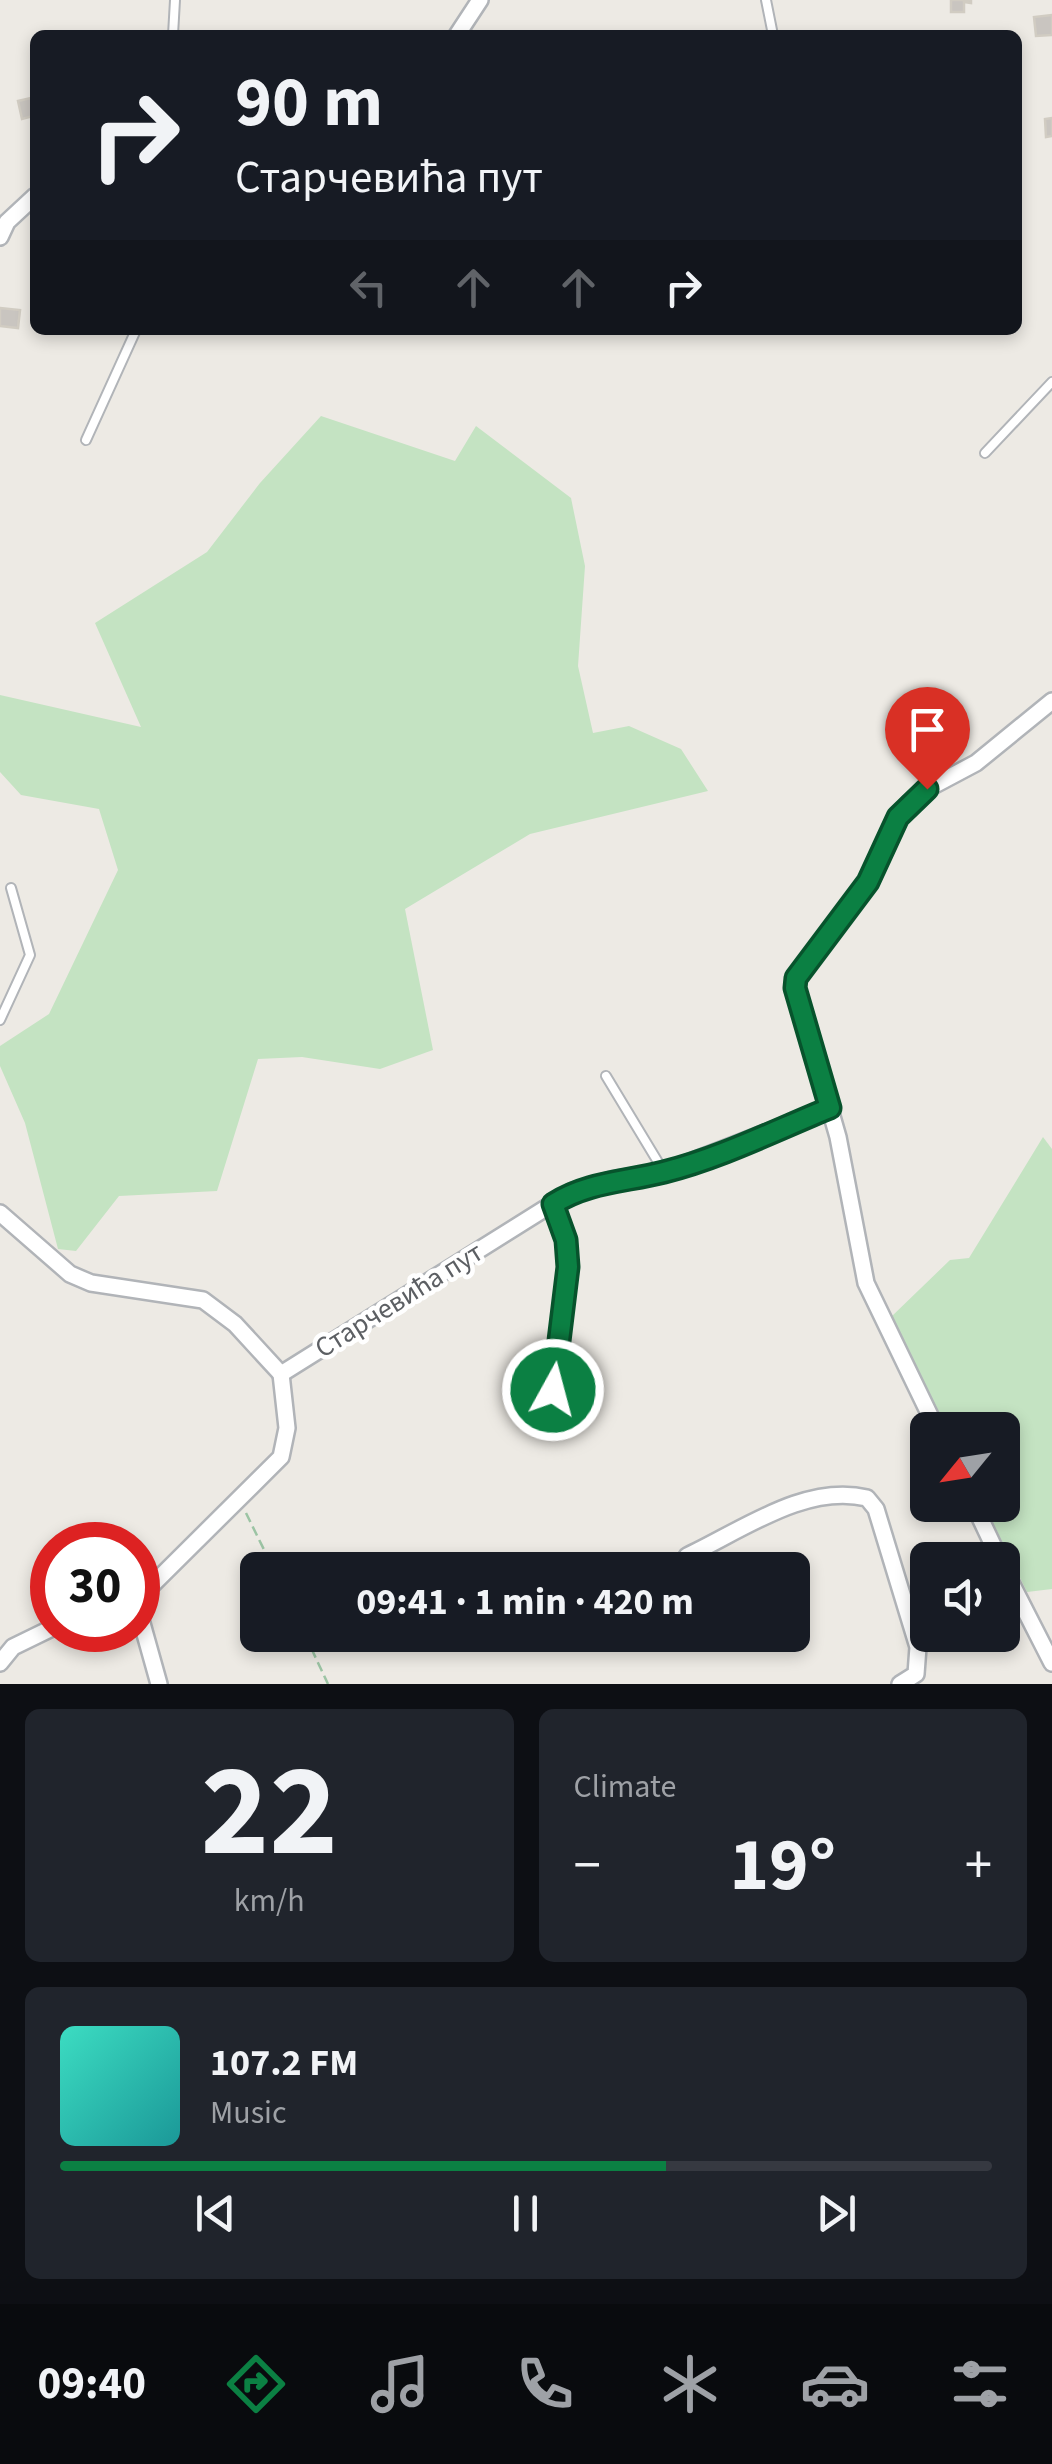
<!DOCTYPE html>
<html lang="en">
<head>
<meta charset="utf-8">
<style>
	:root { --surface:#171b24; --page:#20242c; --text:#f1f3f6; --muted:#9ea1a6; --line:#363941; --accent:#0b8043 }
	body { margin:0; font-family:"Source Sans 3",sans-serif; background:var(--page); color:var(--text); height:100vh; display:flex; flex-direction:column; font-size:38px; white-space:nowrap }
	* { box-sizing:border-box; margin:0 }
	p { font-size:32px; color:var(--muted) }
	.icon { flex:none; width:55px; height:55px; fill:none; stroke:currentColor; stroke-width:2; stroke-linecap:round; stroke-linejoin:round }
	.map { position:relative; height:1684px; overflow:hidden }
	.side { display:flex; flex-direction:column; gap:25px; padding:25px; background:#0d0f14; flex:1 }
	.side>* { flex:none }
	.banner { position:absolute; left:30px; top:30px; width:992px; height:305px; border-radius:15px; box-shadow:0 5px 15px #0003; background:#171b24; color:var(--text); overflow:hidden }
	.needle { width:65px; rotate:240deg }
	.fabs { position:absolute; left:910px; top:1412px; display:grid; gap:20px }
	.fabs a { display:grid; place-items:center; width:110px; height:110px; border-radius:15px; background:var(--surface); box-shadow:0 5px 15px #0003; font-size:50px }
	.speed { position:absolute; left:30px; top:1522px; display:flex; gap:20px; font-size:50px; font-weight:700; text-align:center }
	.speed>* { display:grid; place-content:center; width:130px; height:130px; border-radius:50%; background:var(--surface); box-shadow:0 5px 15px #0003; line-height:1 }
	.speed .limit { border:15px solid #d22; background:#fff; color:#111 }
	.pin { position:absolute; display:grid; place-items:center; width:85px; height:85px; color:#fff; margin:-102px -42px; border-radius:50% 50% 50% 0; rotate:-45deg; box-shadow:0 0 10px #0007 }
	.pin .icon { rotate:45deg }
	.me { position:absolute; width:110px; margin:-55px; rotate:7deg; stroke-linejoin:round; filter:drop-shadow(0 0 8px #0008) }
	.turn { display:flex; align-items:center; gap:35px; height:210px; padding:0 40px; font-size:45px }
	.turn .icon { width:130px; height:130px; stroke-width:2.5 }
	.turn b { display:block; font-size:70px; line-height:85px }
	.lanes { display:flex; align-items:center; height:95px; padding:0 40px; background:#0003; justify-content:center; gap:50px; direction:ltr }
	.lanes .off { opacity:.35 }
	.big { font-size:75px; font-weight:700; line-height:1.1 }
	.side .tile { flex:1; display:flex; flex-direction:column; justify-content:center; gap:15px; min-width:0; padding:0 35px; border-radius:15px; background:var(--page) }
	.side .dial { align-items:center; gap:0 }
	.dial b { font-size:130px; line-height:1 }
	.song { display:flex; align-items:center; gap:30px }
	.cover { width:120px; height:120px; border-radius:15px; background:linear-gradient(135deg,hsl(170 70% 55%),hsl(180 70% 35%)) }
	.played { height:10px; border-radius:5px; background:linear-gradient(90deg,var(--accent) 65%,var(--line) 65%) }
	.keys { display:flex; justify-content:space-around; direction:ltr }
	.heat { display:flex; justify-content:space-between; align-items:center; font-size:55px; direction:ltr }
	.side .tiles { flex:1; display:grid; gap:25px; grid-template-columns:1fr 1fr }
	.tile:last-child { grid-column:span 2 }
	.trip { position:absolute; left:240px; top:1552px; width:570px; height:100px; border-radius:15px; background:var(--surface); box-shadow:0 5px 15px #0003; font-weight:700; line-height:100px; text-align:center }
	.tabs { display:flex; height:160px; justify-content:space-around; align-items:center; background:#090b0e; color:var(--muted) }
	.tabs .icon { width:70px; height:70px }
	.tabs .current { color:var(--accent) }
	.tabs b { font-size:45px; color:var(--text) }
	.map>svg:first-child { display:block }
	.green { fill:#c4e3c2 }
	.building { fill:#c9c5c0; stroke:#d1ccc2; stroke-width:2.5 }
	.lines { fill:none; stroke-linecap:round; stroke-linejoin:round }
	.lane-casing { stroke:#b1b4b8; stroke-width:12 }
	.street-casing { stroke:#b1b4b8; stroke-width:20 }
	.path { stroke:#9cc4a4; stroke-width:2.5; stroke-dasharray:10 5; stroke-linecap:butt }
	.lane { stroke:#fff; stroke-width:8 }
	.street { stroke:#fff; stroke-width:15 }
	.route-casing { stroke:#07532c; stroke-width:25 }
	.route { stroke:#0b8043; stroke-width:18 }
	.labels { text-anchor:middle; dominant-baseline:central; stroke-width:9; stroke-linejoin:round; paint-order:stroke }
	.street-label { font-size:28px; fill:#5c5f63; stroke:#fff }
</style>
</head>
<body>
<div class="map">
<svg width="1052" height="1684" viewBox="0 0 1052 1684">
	<rect width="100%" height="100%" fill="#edeae4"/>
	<g class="green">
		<path d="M321,416l134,45 21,-35 95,72 14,68 -7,100 15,67 36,-7 52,23 27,42 -178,43 -125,75 28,141 -53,19 -78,-12 -44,2 -41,132 -98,5 -43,55 -18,-2 -33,-126 -25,-57v-20l49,-32 69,-144 -19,-61 -78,-14 -21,-23v-77l141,32 -46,-104 112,-71 53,-69z"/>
		<path d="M1043,1137l9,12v440l-25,3 -43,-87h18v-75h-55l-56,-113 59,-57 19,-2z"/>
	</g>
	<g class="building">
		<path d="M951,0h20v3l-7,-1v10h-13z"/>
		<path d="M1052,15v20l-16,1 -2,-19z"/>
		<path d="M35,97v22l-2,-3 -11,3 -4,-18z"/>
		<path d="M1052,118v18l-6,1 -1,-18z"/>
		<path d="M0,308l20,2 -2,18 -18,-2z"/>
	</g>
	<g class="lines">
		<g class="lane-casing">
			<g id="lane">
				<path d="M766,0l7,35"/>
				<path d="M173,35l2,-35"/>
				<path d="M86,440l50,-110"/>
				<path d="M985,453l67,-71"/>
				<path d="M0,1020l30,-65 -19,-67"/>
				<path d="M606,1076l58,96"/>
			</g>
		</g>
		<g class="street-casing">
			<g id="street">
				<path d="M457,35l23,-35"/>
				<path d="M0,237l7,-15 28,-26"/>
				<path d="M553,1204l13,36 2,27 -15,123"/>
				<path d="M0,1213l70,61 21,9 112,17 32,24 46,50"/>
				<path d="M281,1374l292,-183 38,-11 53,-8 166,-64"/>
				<path d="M937,1430l-71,-147 -28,-146 -43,-149 1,-10 72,-96 30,-65 11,-14 18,-14 49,-26 76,-62"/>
				<path d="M974,1505l26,55"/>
				<path d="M687,1556c54,-25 118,-73 180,-58l9,11 42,138 -2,27 -16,10"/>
				<path d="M1002,1565l50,98"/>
				<path d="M138,1599l143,-142 6,-29 -6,-54"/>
				<path d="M138,1609l21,75"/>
				<path d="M0,1663l13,-16 39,-19"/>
			</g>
		</g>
		<g class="path">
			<path d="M246,1513l28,57"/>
			<path d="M1002,1619l11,-1"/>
			<path d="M305,1635l23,49"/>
		</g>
		<use href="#lane" class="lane"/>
		<use href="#street" class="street"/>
	</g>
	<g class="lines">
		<g class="route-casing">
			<path id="route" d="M553,1390l15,-123 -2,-27 -13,-36c35,-22 71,-22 111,-32 56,-14 112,-42 166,-64l-35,-120 1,-10 72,-96 30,-65 29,-28"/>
		</g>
		<use href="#route" class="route"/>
	</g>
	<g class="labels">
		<g class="street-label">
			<text transform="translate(399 1300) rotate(-32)">Старчевића пут</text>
		</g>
	</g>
</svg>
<div class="fabs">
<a><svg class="needle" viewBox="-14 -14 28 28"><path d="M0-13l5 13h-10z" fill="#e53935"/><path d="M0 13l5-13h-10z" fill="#9ea1a6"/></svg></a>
<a><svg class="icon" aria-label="sound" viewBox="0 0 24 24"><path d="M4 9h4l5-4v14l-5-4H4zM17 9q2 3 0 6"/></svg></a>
</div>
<div class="speed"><div class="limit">30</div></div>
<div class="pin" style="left:927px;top:789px;background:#d93025"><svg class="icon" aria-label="arrive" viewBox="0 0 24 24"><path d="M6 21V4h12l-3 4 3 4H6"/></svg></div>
<svg class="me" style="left:553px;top:1390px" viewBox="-20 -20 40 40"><circle r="17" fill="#0b8043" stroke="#fff" stroke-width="3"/><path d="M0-11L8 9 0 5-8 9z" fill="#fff"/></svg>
<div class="trip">09:41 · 1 min · 420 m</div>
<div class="banner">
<div class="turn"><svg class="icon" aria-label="right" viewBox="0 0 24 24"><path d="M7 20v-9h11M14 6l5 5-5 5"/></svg><div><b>90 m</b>Старчевића пут</div></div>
<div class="lanes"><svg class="icon off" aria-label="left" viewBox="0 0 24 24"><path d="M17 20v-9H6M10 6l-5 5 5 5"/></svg><svg class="icon off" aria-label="ahead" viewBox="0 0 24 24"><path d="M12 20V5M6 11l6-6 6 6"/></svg><svg class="icon off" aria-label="ahead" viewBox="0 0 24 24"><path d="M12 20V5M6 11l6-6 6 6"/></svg><svg class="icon" aria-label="right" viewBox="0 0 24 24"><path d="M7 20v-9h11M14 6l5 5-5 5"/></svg></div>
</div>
</div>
<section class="side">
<div class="tiles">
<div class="tile dial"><b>22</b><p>km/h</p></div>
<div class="tile"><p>Climate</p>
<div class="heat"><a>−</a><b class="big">19°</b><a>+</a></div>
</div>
<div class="tile">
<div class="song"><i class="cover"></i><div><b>107.2 FM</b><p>Music</p></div></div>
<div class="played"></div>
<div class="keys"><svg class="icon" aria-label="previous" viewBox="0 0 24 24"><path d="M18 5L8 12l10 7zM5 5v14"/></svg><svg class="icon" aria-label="pause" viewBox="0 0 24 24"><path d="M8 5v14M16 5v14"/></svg><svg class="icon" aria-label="next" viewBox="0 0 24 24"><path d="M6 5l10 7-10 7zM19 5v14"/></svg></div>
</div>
</div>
</section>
<nav class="tabs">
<b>09:40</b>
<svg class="icon current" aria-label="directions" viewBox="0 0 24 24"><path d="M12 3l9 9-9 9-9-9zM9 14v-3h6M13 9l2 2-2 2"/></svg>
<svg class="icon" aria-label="music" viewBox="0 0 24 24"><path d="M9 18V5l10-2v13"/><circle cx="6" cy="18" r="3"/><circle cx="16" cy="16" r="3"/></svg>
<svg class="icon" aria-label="phone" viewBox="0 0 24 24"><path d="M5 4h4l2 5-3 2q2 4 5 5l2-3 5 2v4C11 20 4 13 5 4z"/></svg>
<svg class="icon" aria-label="climate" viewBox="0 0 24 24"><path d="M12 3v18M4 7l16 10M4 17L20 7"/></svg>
<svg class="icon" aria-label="car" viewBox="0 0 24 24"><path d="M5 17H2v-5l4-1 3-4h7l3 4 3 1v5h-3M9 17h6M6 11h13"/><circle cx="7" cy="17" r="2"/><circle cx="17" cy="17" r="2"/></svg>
<svg class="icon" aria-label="filters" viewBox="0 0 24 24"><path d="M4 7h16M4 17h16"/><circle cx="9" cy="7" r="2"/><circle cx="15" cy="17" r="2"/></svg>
</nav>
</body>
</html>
